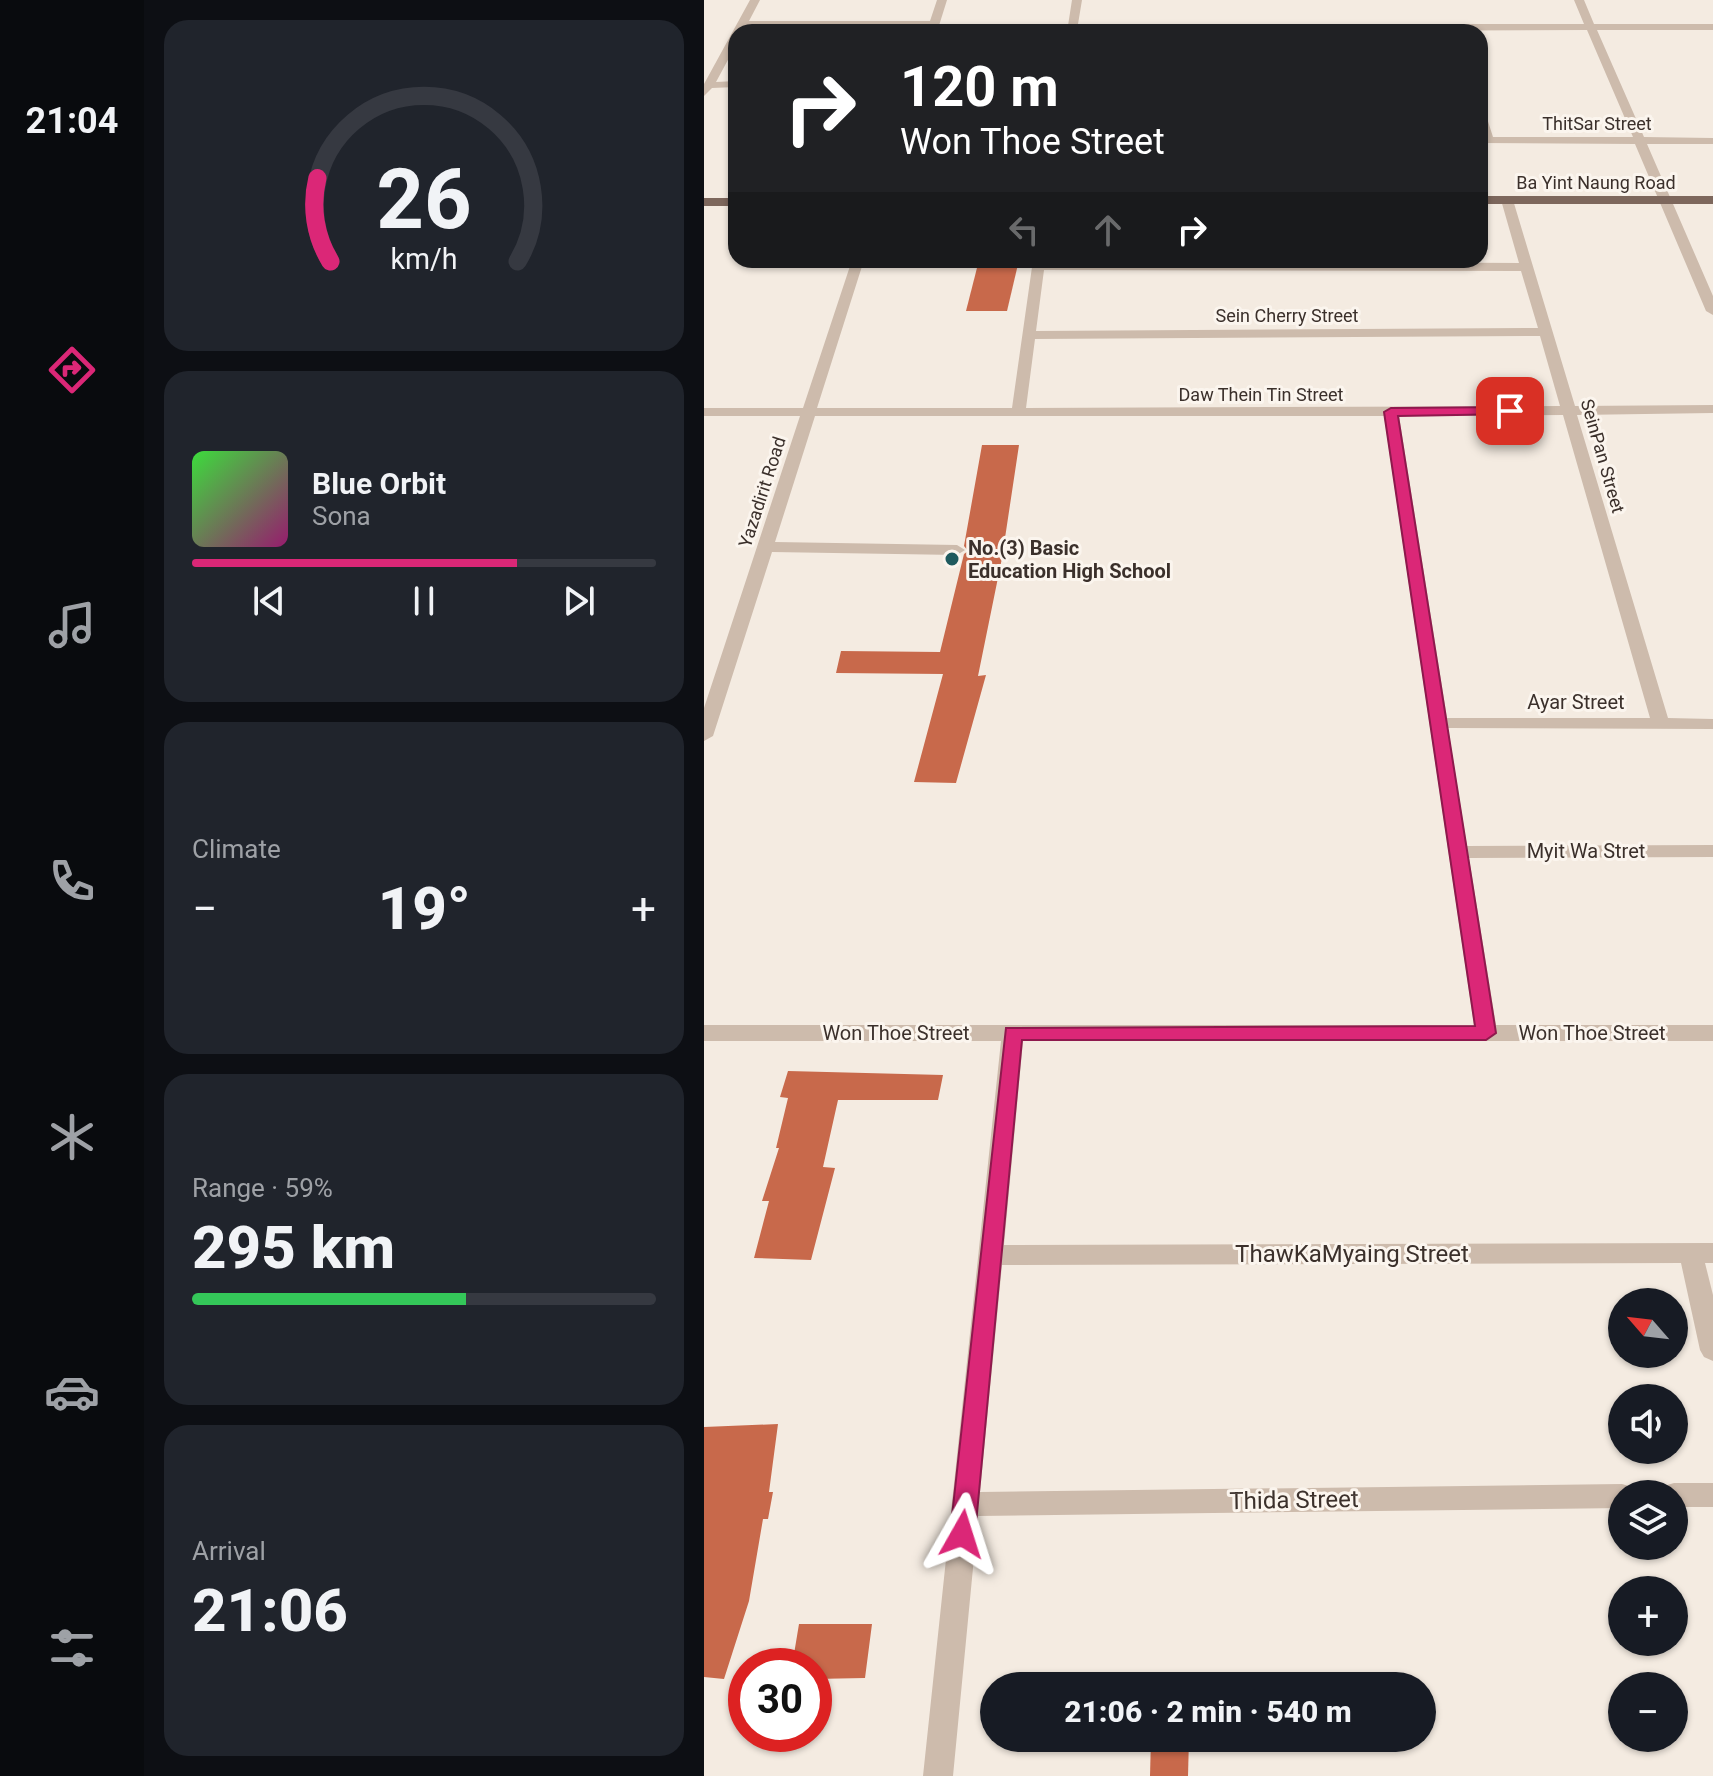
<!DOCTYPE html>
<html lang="en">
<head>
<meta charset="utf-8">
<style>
	:root { --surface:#171b24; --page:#20242c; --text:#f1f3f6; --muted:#9ea1a6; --line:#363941; --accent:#db2777 }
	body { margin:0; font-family:Roboto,sans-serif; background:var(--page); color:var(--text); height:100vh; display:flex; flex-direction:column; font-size:30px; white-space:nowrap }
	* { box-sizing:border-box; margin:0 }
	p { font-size:26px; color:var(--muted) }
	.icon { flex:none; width:44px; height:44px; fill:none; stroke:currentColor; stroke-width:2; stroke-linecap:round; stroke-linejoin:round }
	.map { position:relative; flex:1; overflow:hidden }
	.drawer { display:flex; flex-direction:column; gap:20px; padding:20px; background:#0d0f14; width:560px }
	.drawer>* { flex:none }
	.guide { position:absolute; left:24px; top:24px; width:760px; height:244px; border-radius:24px; box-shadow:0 2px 6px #0004; background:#202124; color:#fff; overflow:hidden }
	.needle { width:52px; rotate:298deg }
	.tools { position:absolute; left:904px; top:1288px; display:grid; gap:16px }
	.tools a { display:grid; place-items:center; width:80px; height:80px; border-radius:50%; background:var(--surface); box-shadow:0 2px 6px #0004; font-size:40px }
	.speed { position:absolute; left:24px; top:1648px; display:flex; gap:16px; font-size:40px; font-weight:700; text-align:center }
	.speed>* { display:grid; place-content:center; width:104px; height:104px; border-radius:50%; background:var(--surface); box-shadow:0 2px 6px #0004; line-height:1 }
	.speed .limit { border:12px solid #d22; background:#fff; color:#111 }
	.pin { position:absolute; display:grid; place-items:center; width:68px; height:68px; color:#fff; margin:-34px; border-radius:16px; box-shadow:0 4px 12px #0006 }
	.me { position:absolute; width:88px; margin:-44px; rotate:6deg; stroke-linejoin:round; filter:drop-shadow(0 0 6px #0008) }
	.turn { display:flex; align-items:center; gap:28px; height:168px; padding:0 40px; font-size:36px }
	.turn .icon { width:104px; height:104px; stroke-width:2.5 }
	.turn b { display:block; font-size:56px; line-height:68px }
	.lanes { display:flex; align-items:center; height:76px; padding:0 40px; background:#0003; justify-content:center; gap:40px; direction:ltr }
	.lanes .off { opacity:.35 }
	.big { font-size:60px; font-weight:800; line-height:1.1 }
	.drawer .tile { flex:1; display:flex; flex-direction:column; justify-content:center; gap:12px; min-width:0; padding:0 28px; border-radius:24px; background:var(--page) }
	.drawer .dial { align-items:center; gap:0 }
	.dial svg { height:208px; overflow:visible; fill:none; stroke:var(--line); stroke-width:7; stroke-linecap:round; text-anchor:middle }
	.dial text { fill:var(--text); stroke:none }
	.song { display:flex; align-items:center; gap:24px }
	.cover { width:96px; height:96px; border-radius:12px; background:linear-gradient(135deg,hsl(120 70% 55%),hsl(320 70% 35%)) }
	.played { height:8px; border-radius:4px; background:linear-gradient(90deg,var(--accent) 70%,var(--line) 70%) }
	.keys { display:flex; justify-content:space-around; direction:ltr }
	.heat { display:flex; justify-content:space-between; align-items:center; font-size:44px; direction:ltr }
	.charge { height:12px; border-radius:6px; background:linear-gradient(90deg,#34c759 59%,var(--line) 0) }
	.trip { position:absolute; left:276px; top:1672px; width:456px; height:80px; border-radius:40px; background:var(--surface); box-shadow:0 2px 6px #0004; font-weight:800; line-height:80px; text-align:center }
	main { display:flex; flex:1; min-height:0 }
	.menu { display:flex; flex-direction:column; width:144px; justify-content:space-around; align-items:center; background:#090b0e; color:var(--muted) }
	.menu .icon { width:56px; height:56px }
	.menu .on { color:var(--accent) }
	.menu b { font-size:36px; color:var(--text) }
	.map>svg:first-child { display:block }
	.building { fill:#c8694b }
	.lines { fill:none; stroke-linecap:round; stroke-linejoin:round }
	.minor { fill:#cdbbac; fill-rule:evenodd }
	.major { fill:#7d675c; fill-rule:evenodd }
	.route { fill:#db2777; stroke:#8e194d; stroke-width:2 }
	.poi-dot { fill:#1f5a5e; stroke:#fbf5ee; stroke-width:3 }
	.labels { text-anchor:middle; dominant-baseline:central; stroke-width:6; stroke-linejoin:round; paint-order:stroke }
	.far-street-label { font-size:18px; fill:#3b302b; stroke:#fbf5ee }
	.poi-label { font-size:20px; font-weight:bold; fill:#3b302b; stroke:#fbf5ee; text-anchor:start }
	.street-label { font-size:20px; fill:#3b302b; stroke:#fbf5ee }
	.near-street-label { font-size:24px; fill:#3b302b; stroke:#fbf5ee }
</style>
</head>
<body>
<main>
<nav class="menu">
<b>21:04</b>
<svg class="icon on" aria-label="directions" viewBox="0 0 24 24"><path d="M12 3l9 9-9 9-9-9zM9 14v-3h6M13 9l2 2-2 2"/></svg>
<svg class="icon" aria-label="music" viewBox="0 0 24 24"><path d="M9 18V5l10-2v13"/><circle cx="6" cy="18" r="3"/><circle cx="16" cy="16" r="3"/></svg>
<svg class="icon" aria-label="phone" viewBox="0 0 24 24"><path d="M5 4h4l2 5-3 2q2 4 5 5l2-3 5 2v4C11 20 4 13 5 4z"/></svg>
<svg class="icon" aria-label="climate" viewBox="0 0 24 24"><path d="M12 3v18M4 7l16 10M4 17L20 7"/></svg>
<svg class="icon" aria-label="car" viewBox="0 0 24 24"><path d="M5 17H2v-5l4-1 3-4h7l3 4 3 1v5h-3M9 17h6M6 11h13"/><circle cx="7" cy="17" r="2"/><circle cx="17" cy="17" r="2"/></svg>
<svg class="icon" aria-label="filters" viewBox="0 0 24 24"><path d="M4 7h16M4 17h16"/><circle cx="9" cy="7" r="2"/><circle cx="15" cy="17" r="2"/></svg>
</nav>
<section class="drawer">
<div class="tile dial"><svg viewBox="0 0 100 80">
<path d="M14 69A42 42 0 1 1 86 69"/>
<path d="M14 69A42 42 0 0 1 9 37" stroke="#db2777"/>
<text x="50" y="56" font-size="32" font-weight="700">26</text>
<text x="50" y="72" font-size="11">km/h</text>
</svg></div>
<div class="tile">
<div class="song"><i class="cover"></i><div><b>Blue Orbit</b><p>Sona</p></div></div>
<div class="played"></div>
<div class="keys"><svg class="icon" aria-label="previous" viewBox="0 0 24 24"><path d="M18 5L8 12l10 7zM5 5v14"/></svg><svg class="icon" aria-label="pause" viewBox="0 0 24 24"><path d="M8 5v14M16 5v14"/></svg><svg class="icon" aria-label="next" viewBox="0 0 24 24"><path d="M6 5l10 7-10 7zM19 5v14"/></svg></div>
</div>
<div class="tile"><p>Climate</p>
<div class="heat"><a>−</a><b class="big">19°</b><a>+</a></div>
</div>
<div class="tile"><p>Range · 59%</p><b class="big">295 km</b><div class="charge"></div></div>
<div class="tile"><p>Arrival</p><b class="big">21:06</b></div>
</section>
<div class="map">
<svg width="1009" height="1776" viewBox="0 0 1009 1776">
	<rect width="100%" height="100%" fill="#f4ebe1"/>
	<g class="building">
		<path d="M275,260h40l-12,51h-41z"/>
		<path d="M278,445h37l-17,113 -24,118 8,-1 -30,108 -42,-1 29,-108 -107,-1 5,-22 99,1 24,-98 4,-3 -4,-5z"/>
		<path d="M84,1071l155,4 -5,25h-100l-15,67 12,1 -24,92 -57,-2 15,-57h-7l17,-53h-3l12,-50 -8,-1z"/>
		<path d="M74,1424l-9,68h4l-5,27h-5l-14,82 -25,78 -20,-2v-250z"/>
		<path d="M95,1624h73l-7,54 -51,1v-13h-22z"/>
		<path d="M447,1738h38l-1,38h-38z"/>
	</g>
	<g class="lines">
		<g class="minor">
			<path d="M46,0h10l-11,21h181l7,-21h10l-10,32h-10l2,-5h-183l-3,5h-7v13l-20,37 20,-1v6l-24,1 -8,8v-12z"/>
			<path d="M368,0h10l-4,24h506l-10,-24h10l10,24h119v6h-116l47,107 69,1v6h-66l66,152v19l-7,-4 -71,-167 -155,-1v-34l5,3 8,25h140l-46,-107 -520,2z"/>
			<path d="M803,196l6,4 62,206 138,-1v8l-136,2 91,303 45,1v10l-265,-1 19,118 246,-1v12l-244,1 27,167h217v16h-690l-19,204 709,-2v20h-8l8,32v66l-9,-4 -4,-7 -19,-87 -679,2 -22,227 642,-8 10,3 3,7h-13v14l-644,8 -25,260h-30l78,-735h-297v-16h770l-90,-609h-569l-40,126 182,3 8,5 -8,5 -185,-3 -59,184 -9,5v-33l96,-292h-96v-8h99l49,-148h12l-47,148h195l21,-148 486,3 -18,-63zM340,270l477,1 17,57 -502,3zM836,336l20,70 -534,2 9,-69zM859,415l87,303h-203l-48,-302z"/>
			<path d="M970,1483h39v24h-39v-13h-13l3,-8z"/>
		</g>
		<g class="major">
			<rect x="776" y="196" width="233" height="8"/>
			<rect x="0" y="198" width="32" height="8"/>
		</g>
	</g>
	<path class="route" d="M806,407l6,4 -2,3 -116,2 98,617 -10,7h-464l-47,494 -4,8 -9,4 -9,-4 -3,-8 56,-506 469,-2 -91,-614 7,-4z"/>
	<circle class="poi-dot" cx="248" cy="559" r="8"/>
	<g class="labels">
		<g class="far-street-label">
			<text x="893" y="123">ThitSar Street</text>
			<text x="892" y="182">Ba Yint Naung Road</text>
			<text x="583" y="315">Sein Cherry Street</text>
			<text x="557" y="394">Daw Thein Tin Street</text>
			<text transform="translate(899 456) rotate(74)">SeinPan Street</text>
			<text transform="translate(58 492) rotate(-72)">Yazadirit Road</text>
		</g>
		<g class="poi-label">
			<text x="264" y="548">No.(3) Basic<tspan x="264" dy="23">Education High School</tspan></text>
		</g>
		<g class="street-label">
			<text x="872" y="702">Ayar Street</text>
			<text x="882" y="851">Myit Wa Stret</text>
			<text x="192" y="1033">Won Thoe Street</text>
			<text x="888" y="1033">Won Thoe Street</text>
		</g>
		<g class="near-street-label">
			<text x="648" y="1254">ThawKaMyaing Street</text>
			<text transform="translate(590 1500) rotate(-1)">Thida Street</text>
		</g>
	</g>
</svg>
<div class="tools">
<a><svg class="needle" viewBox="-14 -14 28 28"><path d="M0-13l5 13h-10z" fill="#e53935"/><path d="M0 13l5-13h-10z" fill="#9ea1a6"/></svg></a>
<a><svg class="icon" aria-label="sound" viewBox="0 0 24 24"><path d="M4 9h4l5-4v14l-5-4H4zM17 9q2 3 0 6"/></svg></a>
<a><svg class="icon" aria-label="layers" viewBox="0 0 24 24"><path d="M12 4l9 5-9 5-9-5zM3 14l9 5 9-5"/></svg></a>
<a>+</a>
<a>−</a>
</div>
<div class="speed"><div class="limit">30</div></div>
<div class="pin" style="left:806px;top:411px;background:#d93025"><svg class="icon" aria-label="arrive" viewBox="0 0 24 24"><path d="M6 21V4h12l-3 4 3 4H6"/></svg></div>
<svg class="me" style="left:258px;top:1534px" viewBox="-20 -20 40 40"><path d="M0-17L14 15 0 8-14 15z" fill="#db2777" stroke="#fff" stroke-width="4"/></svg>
<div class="trip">21:06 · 2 min · 540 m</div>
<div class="guide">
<div class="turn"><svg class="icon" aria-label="right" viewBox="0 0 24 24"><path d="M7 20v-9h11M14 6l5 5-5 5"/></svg><div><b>120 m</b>Won Thoe Street</div></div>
<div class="lanes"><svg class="icon off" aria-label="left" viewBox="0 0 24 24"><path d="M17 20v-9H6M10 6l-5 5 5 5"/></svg><svg class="icon off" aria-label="ahead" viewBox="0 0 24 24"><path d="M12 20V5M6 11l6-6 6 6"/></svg><svg class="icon" aria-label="right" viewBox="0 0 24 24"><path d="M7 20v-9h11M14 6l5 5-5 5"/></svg></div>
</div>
</div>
</main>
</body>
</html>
